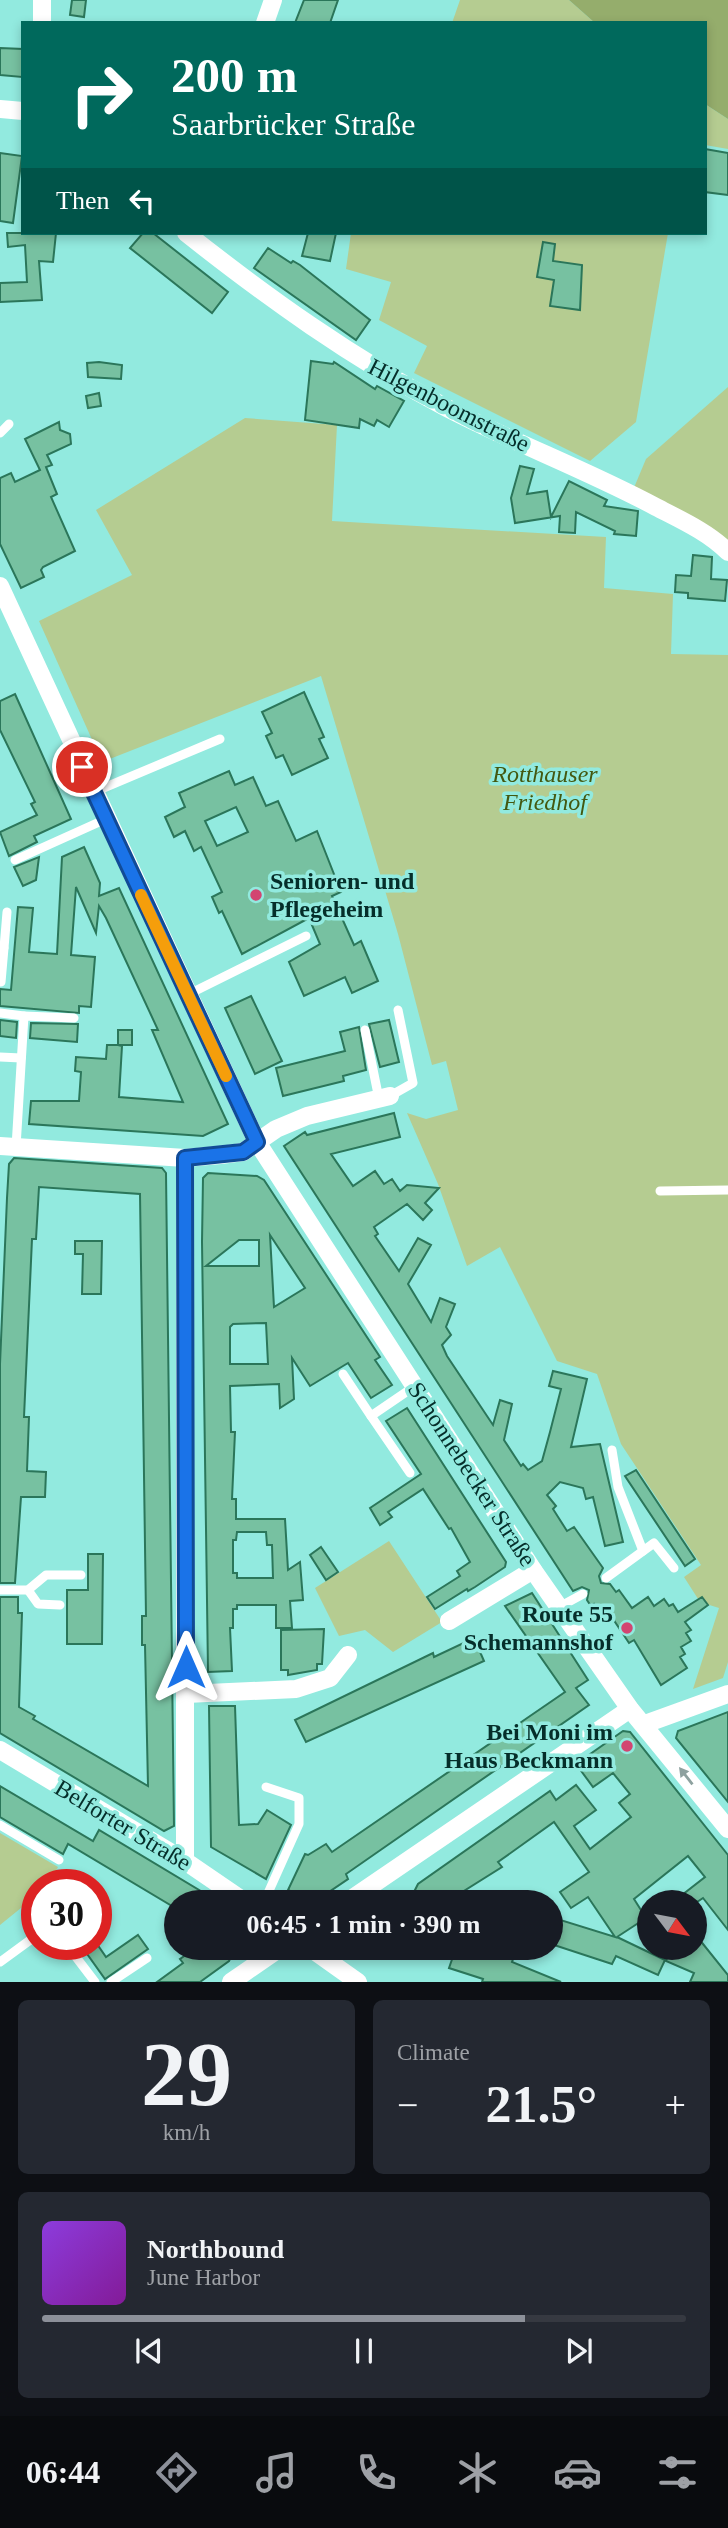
<!DOCTYPE html>
<html lang="en">
<head>
<meta charset="utf-8">
<style>
	:root { --surface:#171b24; --page:#242831; --text:#f1f3f6; --muted:#9ea1a6; --line:#363941; --accent:#8c9099 }
	body { margin:0; font-family:"Times New Roman",serif; background:var(--page); color:var(--text); height:100vh; display:flex; flex-direction:column; font-size:26px; white-space:nowrap }
	* { box-sizing:border-box; margin:0 }
	p { font-size:23px; color:var(--muted) }
	.icon { flex:none; width:38px; height:38px; fill:none; stroke:currentColor; stroke-width:2; stroke-linecap:round; stroke-linejoin:round }
	.map { position:relative; height:1982px; overflow:hidden }
	.side { display:flex; flex-direction:column; gap:18px; padding:18px; background:#0d0f14; flex:1 }
	.side>* { flex:none }
	.banner { position:absolute; left:21px; top:21px; width:686px; height:214px; border-radius:0px; box-shadow:0 4px 10px #0003; background:#00695c; color:#fff; overflow:hidden }
	.needle { width:46px; rotate:122deg }
	.buttons { position:absolute; left:637px; top:1890px; display:grid; gap:14px }
	.buttons a { display:grid; place-items:center; width:70px; height:70px; border-radius:50%; background:var(--surface); box-shadow:0 4px 10px #0003; font-size:35px }
	.speed { position:absolute; left:21px; top:1869px; display:flex; gap:14px; font-size:35px; font-weight:700; text-align:center }
	.speed>* { display:grid; place-content:center; width:91px; height:91px; border-radius:50%; background:var(--surface); box-shadow:0 4px 10px #0003; line-height:1 }
	.speed .limit { border:10px solid #d22; background:#fff; color:#111 }
	.pin { position:absolute; display:grid; place-items:center; width:60px; height:60px; color:#fff; margin:-30px; border:4px solid #fff; border-radius:50%; box-shadow:0 2px 7px #0007 }
	.me { position:absolute; width:77px; margin:-38px; rotate:0deg; stroke-linejoin:round; filter:drop-shadow(0 0 5px #0008) }
	.turn { display:flex; align-items:center; gap:24px; height:147px; padding:0 35px; font-size:32px }
	.turn .icon { width:91px; height:91px; stroke-width:2.5 }
	.turn b { display:block; font-size:49px; line-height:60px }
	.then { display:flex; align-items:center; height:66px; padding:0 35px; background:#0003; gap:14px; font-size:26px }
	.big { font-size:52px; font-weight:600; line-height:1.1 }
	.side .tile { flex:1; display:flex; flex-direction:column; justify-content:center; gap:10px; min-width:0; padding:0 24px; border-radius:10px; background:var(--page) }
	.side .dial { align-items:center; gap:0 }
	.dial b { font-size:91px; line-height:1 }
	.song { display:flex; align-items:center; gap:21px }
	.cover { width:84px; height:84px; border-radius:10px; background:linear-gradient(135deg,hsl(270 70% 55%),hsl(290 70% 35%)) }
	.played { height:7px; border-radius:4px; background:linear-gradient(90deg,var(--accent) 75%,var(--line) 75%) }
	.keys { display:flex; justify-content:space-around; direction:ltr }
	.heat { display:flex; justify-content:space-between; align-items:center; font-size:38px; direction:ltr }
	.side .tiles { flex:1; display:grid; gap:18px; grid-template-columns:1fr 1fr }
	.tile:last-child { grid-column:span 2 }
	.trip { position:absolute; left:164px; top:1890px; width:399px; height:70px; border-radius:35px; background:var(--surface); box-shadow:0 4px 10px #0003; font-weight:600; line-height:70px; text-align:center }
	.menu { display:flex; height:112px; justify-content:space-around; align-items:center; background:#090b0e; color:var(--muted) }
	.menu .icon { width:49px; height:49px }
	.menu .active { color:var(--accent) }
	.menu b { font-size:32px; color:var(--text) }
	.map>svg:first-child { display:block }
	.green { fill:#b5cc91 }
	.forest { fill:#95ad6c }
	.building { fill:#77c1a1; stroke:#2b765a; stroke-width:2; fill-rule:evenodd }
	.lines { fill:none; stroke-linecap:round; stroke-linejoin:round }
	.service { stroke:#fff; stroke-width:9 }
	.minor { stroke:#fff; stroke-width:18 }
	.oneway { fill:#8ea19f }
	.route-casing { stroke:#114b97; stroke-width:18 }
	.route { stroke:#1a73e8; stroke-width:12 }
	.slow { stroke:#f59e0b; stroke-width:12 }
	.poi-dot { fill:#d24571; stroke:#92eadf; stroke-width:2.5 }
	.labels { text-anchor:middle; dominant-baseline:central; stroke-width:7; stroke-linejoin:round; paint-order:stroke }
	.street-label { font-size:24px; fill:#052e2a; stroke:#92eadf }
	.park-label { font-size:24px; font-style:italic; fill:#435810; stroke:#92eadf }
	.poi-label { font-size:24px; font-weight:bold; fill:#052e2a; stroke:#92eadf; text-anchor:end }
</style>
</head>
<body>
<div class="map">
<svg width="728" height="1982" viewBox="0 0 728 1982">
	<rect width="100%" height="100%" fill="#92eadf"/>
	<g class="green">
		<path d="M460,0h109l26,23h-143z"/>
		<path d="M705,104l23,15v30l-23,-4z"/>
		<path d="M351,233h317l-32,189 -46,39 -176,-88 13,-27 -48,-26 12,-38 -45,-13z"/>
		<path d="M728,387v160l-95,-57 13,-31z"/>
		<path d="M245,418l92,7 -5,96 274,16 -2,51 69,6 -2,60 57,1v1007l-5,16 -30,11 26,-81 -19,-6 -16,-25 17,-12 -80,-121 -24,-70 -40,-13 -57,-114 -33,19 -29,-82 -31,-71 19,6 32,-9 -12,-49 -14,4 -34,-131 -77,-258 -219,86 -63,-141 93,-46 -36,-65z"/>
		<path d="M389,1541l53,81 -49,30 -28,-22 -26,6 -24,-48z"/>
		<path d="M0,1833l58,34 -10,18h-11v10l-37,30z"/>
	</g>
	<path class="forest" d="M569,0h159v119l-23,-15v-81h-110z"/>
	<g class="building">
		<path d="M72,0h14l-2,17 -14,-2z"/>
		<path d="M304,0h34l-8,23h-35z"/>
		<path d="M0,48l23,1 -1,28 -22,-2z"/>
		<path d="M705,149l23,4v42l-23,-3z"/>
		<path d="M0,153l22,3 -9,67 -13,-2z"/>
		<path d="M7,233h49l-3,29 -14,-1 3,39 -42,2v-19l27,-1 -2,-37 -17,2z"/>
		<path d="M143,233h10l75,59 -16,21 -82,-65z"/>
		<path d="M308,233h28l-6,28 -28,-5z"/>
		<path d="M543,242l12,2 -2,17 29,4 -2,45 -30,-4 4,-26 -17,-3z"/>
		<path d="M268,248l23,15 2,-2 7,4 70,55 -14,20 -102,-72z"/>
		<path d="M311,361l22,3 1,-2 41,27 2,-3 27,15 -15,26 -12,-7 -3,6 -14,-7 -1,9 -54,-8z"/>
		<path d="M99,362l23,3 -1,14 -33,-2 -1,-14z"/>
		<path d="M99,393l2,13 -13,2 -2,-12z"/>
		<path d="M59,422l1,8 10,4 1,10 -24,11 5,10 -6,2 11,27 -6,3 24,54 -32,16 -2,3 3,7 -23,11 -21,-44v-66l11,-5 4,9 25,-12 -15,-31z"/>
		<path d="M520,466l14,3 -7,25 20,-3 4,26 18,-36 38,19 -3,6 34,5 -2,25 -22,-2 1,-3 -39,-19 -1,21 -16,-1 1,-16 -45,7 -4,-25z"/>
		<path d="M693,555l19,2 -1,22 16,1 -2,21 -37,-3v-5l-13,-1 1,-17 15,1z"/>
		<path d="M304,692l20,45 -5,2 9,19 -36,17 -9,-20 -7,3 -10,-22 6,-3 -10,-21z"/>
		<path d="M15,694l56,125 -37,17 3,6 -28,14 -9,-24 37,-17 -6,-11 4,-2 -35,-72v-29z"/>
		<path d="M229,771l6,14 18,-8 13,29 12,-5 18,40 21,-10 24,61 -9,4 22,49 7,-4 17,40 -26,12 -7,-16 -41,19 -15,-34 31,-18 -11,-26 -67,36 -20,-43 -3,2 -7,-16 10,-5 -21,-45 -7,4 -9,-20 -11,6 -9,-20 20,-10 -6,-14zM236,807l12,25 -31,14 -12,-25z"/>
		<path d="M84,847l16,36 -1,13 20,-8 109,236 -25,12 -174,-12 2,-23h48l2,-29 -6,-1 1,-14 30,2 1,-14h11v-15h14v15h-14l4,1 -3,51 64,5 -31,-72h6l-52,-112 -7,-12 -3,27 -20,-46 -5,68 24,2 -4,50 -12,-1v7l-79,-7v-17l11,1 7,-83 15,1 -4,44 28,2 5,-97z"/>
		<path d="M39,857l-3,23 -13,6 -9,-19z"/>
		<path d="M251,996l31,65 -27,13 -30,-66z"/>
		<path d="M0,1020l17,2 -1,16 -16,-2z"/>
		<path d="M389,1020l10,42 -19,5 -11,-43z"/>
		<path d="M31,1023l47,1 -1,18 -47,-4z"/>
		<path d="M359,1027l7,43 -23,6 1,5 -61,15 -7,-28 69,-17 -5,-19z"/>
		<path d="M394,1113l6,24 -69,17 22,32 22,-15 9,13 8,-5 8,12 7,-6 32,3 -14,15 7,7 -9,10 -16,-16 -33,23 4,7 -3,2 24,35 19,-33 13,7 -23,39 23,38 9,-24 15,6 -9,23 5,8 -9,10 5,11 46,69 7,-25 12,4 -8,36 17,26 2,-2 5,6 14,-9 8,-29 11,-43 -12,-3 4,-15 34,8 -16,68 29,-3 23,98 -18,4 -12,-49 -7,2 -3,-11 -23,-6 -13,13 9,11 -3,3 14,22 7,-4 29,41 -4,8 2,7 9,1 6,8 3,-2 13,18 16,-11 6,9 10,-7 5,7 4,-2 5,8 24,-15 6,8 -23,17 6,8 -5,3 5,8 -10,6 4,7 -5,3 7,11 -26,17 -27,-45 -5,3 -16,-24 -6,4 -13,-19 -3,2 -4,-6 2,-10 -7,-3 -9,4 -289,-445 21,-14 2,3z"/>
		<path d="M14,1158l148,10 4,5 8,653 -10,5 -164,-98v-136h18v16h4l-3,94 16,9 -2,3 115,67 -3,-141h-3v-29h4l-6,-422 -101,-7 -3,52h-4l-8,178h5l-2,54 19,1 -1,25h-24l-6,86h-15v-219l7,-166 2,-34z"/>
		<path d="M208,1173l49,3 7,4 116,177 -5,3 17,25 -21,13 -23,-35 -38,23 -18,-28 2,41 -14,9 -1,-24 -49,2 1,46h4l-3,67h4v20h49l3,51 12,-8 3,38 -13,1 2,27h-16v-23h-39v4h-4v19h-3l2,43 -24,1 -6,-430 1,-64zM270,1235l35,53 -31,19zM239,1240h20v26h-53zM266,1323l2,41h-38v-37l3,-3zM237,1532h29l1,13h5l1,33h-36v-5h-4v-33h3z"/>
		<path d="M75,1241h27l-1,53h-19l1,-40h-8z"/>
		<path d="M407,1408l99,154 -1,5 -30,20 -7,4 -1,-2 -32,20 -8,-12 33,-21 -3,-5 13,-9 -19,-34 -2,1 -26,-40 -35,23 4,5 -12,8 -10,-17 51,-34 -35,-53z"/>
		<path d="M636,1470l59,89 -10,7 -60,-90z"/>
		<path d="M321,1547l17,25 -12,8 -16,-25z"/>
		<path d="M88,1554h15l-1,90h-35v-54h21z"/>
		<path d="M532,1593l56,87 -12,8 13,17 -243,169 2,5 -34,23 -26,-12 17,-36 3,1 18,-11 6,8 233,-160 -60,-86z"/>
		<path d="M324,1629l-2,35h-5v6l-29,5v-5h-7v-40z"/>
		<path d="M474,1638l10,23 -178,81 -11,-22 138,-67 1,4z"/>
		<path d="M209,1706h26l4,119 19,-1 9,-14 24,15 -25,54 -55,-32z"/>
		<path d="M728,1712v90l-52,-64 2,-7z"/>
		<path d="M623,1731l7,1 98,123v75l-25,-32 -6,4h-24l32,-25 -17,-21 -54,43 12,19 -29,19 48,23 -7,15 -42,-19 -4,8 -61,-20v-27l64,20 -27,-40 -17,11 -11,-16 29,-20 -35,-50 -56,40 4,5 -51,32 -42,3 9,-18 132,-93 6,9 20,-15 20,25 -22,16 16,23 41,-32 -12,-14 11,-9 -17,-21 -20,14 -17,-23z"/>
		<path d="M0,1786l93,55 6,-11 120,72h-42v7l-109,-65 -5,10 -63,-37z"/>
		<path d="M695,1934l33,41v7h-38l4,-9 -28,-12 5,-13h24z"/>
		<path d="M138,1935l10,14 -43,30 -25,-35h17l9,13z"/>
		<path d="M196,1948h39l-6,13 -29,21h-43l26,-19 -3,-4z"/>
		<path d="M456,1948h61l-5,14 49,20h-79l1,-3 -34,-11z"/>
	</g>
	<g class="lines">
		<g class="service">
			<path d="M0,433l9,-9"/>
			<path d="M94,792l126,-53"/>
			<path d="M15,860l91,-41"/>
			<path d="M0,948h4l-3,34"/>
			<path d="M4,948l3,-36"/>
			<path d="M189,994l117,-58"/>
			<path d="M0,1013l24,3"/>
			<path d="M365,1030l14,69"/>
			<path d="M0,1057l21,1"/>
			<path d="M390,1096l23,-13 -15,-73"/>
			<path d="M16,1147l8,-131 50,2"/>
			<path d="M660,1191l68,-1"/>
			<path d="M343,1374l28,42"/>
			<path d="M612,1450l6,37 25,64"/>
			<path d="M410,1473l-39,-57 44,-30"/>
			<path d="M606,1578l48,-35 20,25"/>
			<path d="M0,1590h28l18,-15h35"/>
			<path d="M28,1590l10,14 22,1"/>
			<path d="M561,1606l22,-12"/>
			<path d="M0,1825l59,35"/>
			<path d="M264,1902l35,-78v-26l-33,-11"/>
			<path d="M66,1944l29,38"/>
			<path d="M0,1962l37,-27"/>
			<path d="M111,1982l36,-24"/>
		</g>
		<g class="minor">
			<path d="M42,23v-23"/>
			<path d="M265,23l8,-23"/>
			<path d="M0,109l23,2"/>
			<path d="M186,233c82,65 166,125 259,174 69,36 142,63 211,100 25,13 52,25 72,45"/>
			<path d="M0,586l257,556 276,428 97,139 98,120"/>
			<path d="M0,1146l185,12 36,-3 22,-3 33,-23 31,-13 83,-20"/>
			<path d="M449,1621l84,-51"/>
			<path d="M186,1694l110,-5 34,-11 18,-23"/>
			<path d="M645,1724l83,-30"/>
			<path d="M0,1750l185,111 60,41"/>
			<path d="M185,1861v-703"/>
			<path d="M347,1902l283,-193"/>
			<path d="M310,1948l48,34"/>
			<path d="M231,1982l49,-34"/>
		</g>
	</g>
	<defs><path id="oneway-solid" d="M-6-.8H1V-3.2L6.5 0L1 3.2V.8H-6Z" transform="scale(1.75)"/></defs>
	<use class="oneway" href="#oneway-solid" transform="translate(686 1776) rotate(-128)"/>
	<g class="lines">
		<g class="route-casing">
			<path id="route" d="M82,767l175,375 -14,10 -58,6 1,509"/>
		</g>
		<use href="#route" class="route"/>
		<path class="slow" d="M141,895l85,181"/>
	</g>
	<g class="poi-dot">
		<circle cx="256" cy="895" r="7"/>
		<circle cx="627" cy="1628" r="7"/>
		<circle cx="627" cy="1746" r="7"/>
	</g>
	<g class="labels">
		<g class="street-label">
			<text transform="translate(449 405) rotate(27)">Hilgenboomstraße</text>
			<text transform="translate(472 1474) rotate(57)">Schonnebecker Straße</text>
			<text transform="translate(123 1825) rotate(31)">Belforter Straße</text>
		</g>
		<g class="park-label">
			<text x="545" y="774">Rotthauser<tspan x="545" dy="28">Friedhof</tspan></text>
		</g>
		<g class="poi-label">
			<text x="270" y="881" text-anchor="start">Senioren- und<tspan x="270" dy="28">Pflegeheim</tspan></text>
			<text x="613" y="1614">Route 55<tspan x="613" dy="28">Schemannshof</tspan></text>
			<text x="613" y="1732">Bei Moni im<tspan x="613" dy="28">Haus Beckmann</tspan></text>
		</g>
	</g>
</svg>
<div class="buttons">
<a><svg class="needle" viewBox="-14 -14 28 28"><path d="M0-13l5 13h-10z" fill="#e53935"/><path d="M0 13l5-13h-10z" fill="#9ea1a6"/></svg></a>
</div>
<div class="speed"><div class="limit">30</div></div>
<div class="pin" style="left:82px;top:767px;background:#d93025"><svg class="icon" aria-label="arrive" viewBox="0 0 24 24"><path d="M6 21V4h12l-3 4 3 4H6"/></svg></div>
<svg class="me" style="left:186px;top:1667px" viewBox="-20 -20 40 40"><path d="M0-17L14 15 0 8-14 15z" fill="#1a73e8" stroke="#fff" stroke-width="4"/></svg>
<div class="trip">06:45 · 1 min · 390 m</div>
<div class="banner">
<div class="turn"><svg class="icon" aria-label="right" viewBox="0 0 24 24"><path d="M7 20v-9h11M14 6l5 5-5 5"/></svg><div><b>200 m</b>Saarbrücker Straße</div></div>
<div class="then">Then<svg class="icon" aria-label="left" viewBox="0 0 24 24"><path d="M17 20v-9H6M10 6l-5 5 5 5"/></svg></div>
</div>
</div>
<section class="side">
<div class="tiles">
<div class="tile dial"><b>29</b><p>km/h</p></div>
<div class="tile"><p>Climate</p>
<div class="heat"><a>−</a><b class="big">21.5°</b><a>+</a></div>
</div>
<div class="tile">
<div class="song"><i class="cover"></i><div><b>Northbound</b><p>June Harbor</p></div></div>
<div class="played"></div>
<div class="keys"><svg class="icon" aria-label="previous" viewBox="0 0 24 24"><path d="M18 5L8 12l10 7zM5 5v14"/></svg><svg class="icon" aria-label="pause" viewBox="0 0 24 24"><path d="M8 5v14M16 5v14"/></svg><svg class="icon" aria-label="next" viewBox="0 0 24 24"><path d="M6 5l10 7-10 7zM19 5v14"/></svg></div>
</div>
</div>
</section>
<nav class="menu">
<b>06:44</b>
<svg class="icon active" aria-label="directions" viewBox="0 0 24 24"><path d="M12 3l9 9-9 9-9-9zM9 14v-3h6M13 9l2 2-2 2"/></svg>
<svg class="icon" aria-label="music" viewBox="0 0 24 24"><path d="M9 18V5l10-2v13"/><circle cx="6" cy="18" r="3"/><circle cx="16" cy="16" r="3"/></svg>
<svg class="icon" aria-label="phone" viewBox="0 0 24 24"><path d="M5 4h4l2 5-3 2q2 4 5 5l2-3 5 2v4C11 20 4 13 5 4z"/></svg>
<svg class="icon" aria-label="climate" viewBox="0 0 24 24"><path d="M12 3v18M4 7l16 10M4 17L20 7"/></svg>
<svg class="icon" aria-label="car" viewBox="0 0 24 24"><path d="M5 17H2v-5l4-1 3-4h7l3 4 3 1v5h-3M9 17h6M6 11h13"/><circle cx="7" cy="17" r="2"/><circle cx="17" cy="17" r="2"/></svg>
<svg class="icon" aria-label="filters" viewBox="0 0 24 24"><path d="M4 7h16M4 17h16"/><circle cx="9" cy="7" r="2"/><circle cx="15" cy="17" r="2"/></svg>
</nav>
</body>
</html>
